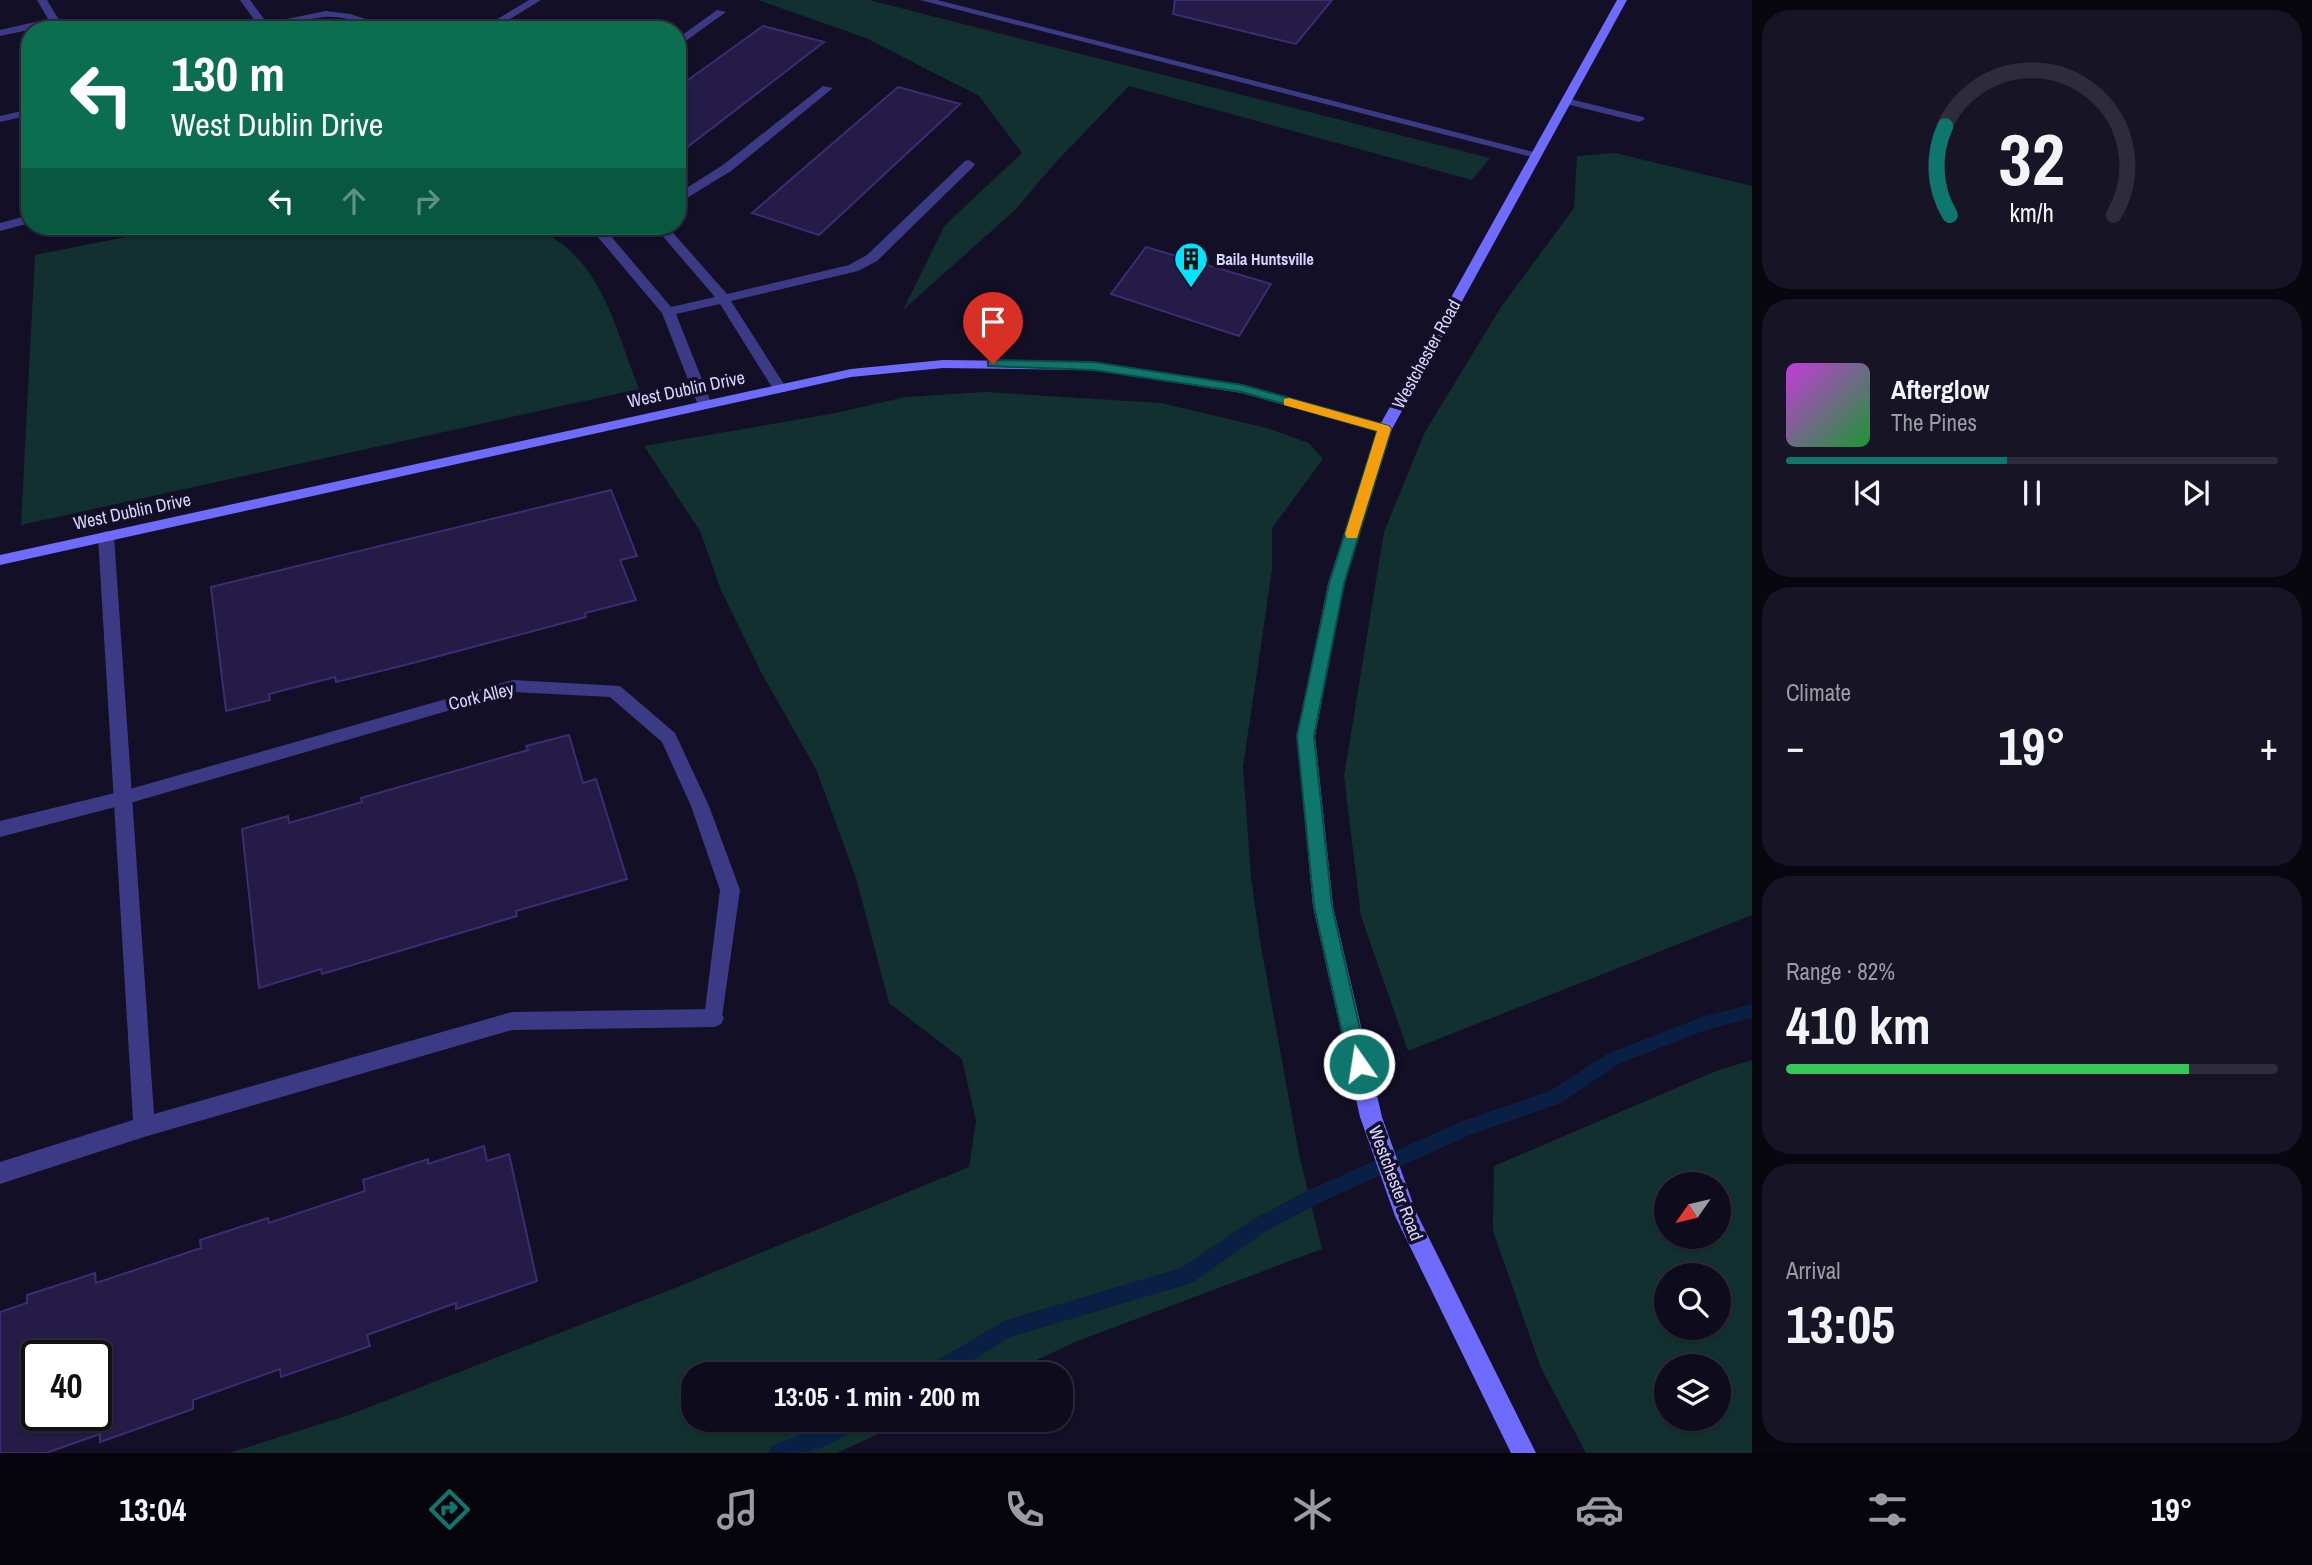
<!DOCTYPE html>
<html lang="en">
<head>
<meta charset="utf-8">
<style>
	:root { --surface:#0e0b1c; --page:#171425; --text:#f1f3f6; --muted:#9b9ba3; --line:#2e2b3b; --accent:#0f766e }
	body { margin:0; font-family:"Archivo Narrow",sans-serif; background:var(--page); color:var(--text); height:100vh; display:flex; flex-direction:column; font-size:26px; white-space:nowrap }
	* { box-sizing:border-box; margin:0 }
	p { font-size:23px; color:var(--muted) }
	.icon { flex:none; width:38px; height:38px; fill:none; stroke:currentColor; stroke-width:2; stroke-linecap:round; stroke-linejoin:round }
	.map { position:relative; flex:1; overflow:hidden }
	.details { display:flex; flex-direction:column; gap:10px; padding:10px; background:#08060f; width:560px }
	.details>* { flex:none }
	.hud { position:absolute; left:21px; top:21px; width:665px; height:214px; border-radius:28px; box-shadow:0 2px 5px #0004,0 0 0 2px var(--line); background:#0b6e4f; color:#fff; overflow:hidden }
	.needle { width:46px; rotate:236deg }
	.buttons { position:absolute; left:1654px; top:1172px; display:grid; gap:14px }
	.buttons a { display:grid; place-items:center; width:77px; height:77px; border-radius:50%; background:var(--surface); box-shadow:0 2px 5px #0004,0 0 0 2px var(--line); font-size:35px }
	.speed { position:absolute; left:21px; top:1340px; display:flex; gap:14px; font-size:35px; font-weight:700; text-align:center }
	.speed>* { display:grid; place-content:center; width:91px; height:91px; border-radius:50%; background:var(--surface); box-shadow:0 2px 5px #0004,0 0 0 2px var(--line); line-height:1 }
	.speed .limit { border:4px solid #111; border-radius:10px; background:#fff; color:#111 }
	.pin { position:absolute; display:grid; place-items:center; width:60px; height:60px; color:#fff; margin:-72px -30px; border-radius:50% 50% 50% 0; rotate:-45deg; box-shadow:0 0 7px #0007 }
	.pin .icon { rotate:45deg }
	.me { position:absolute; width:77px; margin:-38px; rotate:347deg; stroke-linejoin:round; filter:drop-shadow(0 0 5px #0008) }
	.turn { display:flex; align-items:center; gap:24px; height:147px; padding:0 35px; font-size:32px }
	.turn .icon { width:91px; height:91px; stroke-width:2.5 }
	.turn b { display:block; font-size:49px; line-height:60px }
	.lanes { display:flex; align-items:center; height:66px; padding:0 35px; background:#0003; justify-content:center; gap:35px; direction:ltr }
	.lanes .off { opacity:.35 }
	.big { font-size:52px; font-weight:700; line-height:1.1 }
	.details .tile { flex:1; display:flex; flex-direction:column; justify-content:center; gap:10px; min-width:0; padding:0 24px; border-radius:28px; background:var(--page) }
	.details .dial { align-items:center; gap:0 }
	.dial svg { height:182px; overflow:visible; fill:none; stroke:var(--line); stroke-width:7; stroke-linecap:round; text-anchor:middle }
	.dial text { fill:var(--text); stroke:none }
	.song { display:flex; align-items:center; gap:21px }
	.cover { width:84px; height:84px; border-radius:10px; background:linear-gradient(135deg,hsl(290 70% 55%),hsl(130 70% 35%)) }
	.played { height:7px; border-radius:4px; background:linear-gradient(90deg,var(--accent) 45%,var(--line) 45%) }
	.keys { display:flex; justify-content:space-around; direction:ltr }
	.heat { display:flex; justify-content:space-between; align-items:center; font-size:38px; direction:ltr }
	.charge { height:10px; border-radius:5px; background:linear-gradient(90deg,#34c759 82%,var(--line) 0) }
	.trip { position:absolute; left:681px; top:1362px; width:392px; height:70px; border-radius:28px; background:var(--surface); box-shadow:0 2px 5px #0004,0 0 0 2px var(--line); font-weight:700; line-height:70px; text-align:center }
	.menu { display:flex; height:112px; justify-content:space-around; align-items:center; background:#06040b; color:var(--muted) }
	.menu .icon { width:49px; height:49px }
	.menu .current { color:var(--accent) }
	.menu b { font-size:32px; color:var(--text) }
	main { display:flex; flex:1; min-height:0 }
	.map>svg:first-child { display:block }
	.green { fill:#12302f; fill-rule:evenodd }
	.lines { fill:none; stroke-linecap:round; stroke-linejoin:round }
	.stream { fill:#0a1f44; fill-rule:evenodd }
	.building { fill:#241b47; stroke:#3b2d73; stroke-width:2; fill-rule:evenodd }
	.lane { fill:#3d3a85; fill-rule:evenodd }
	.street { fill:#3d3a85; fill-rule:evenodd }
	.secondary { fill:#6f6bff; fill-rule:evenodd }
	.route { fill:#0f766e; stroke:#0a4d48; stroke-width:2 }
	.slow { fill:#f59e0b }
	.labels { text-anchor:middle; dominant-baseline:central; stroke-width:7; stroke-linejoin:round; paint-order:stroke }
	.far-poi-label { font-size:16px; font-weight:bold; fill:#d9d4ff; stroke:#130f26; text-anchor:start }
	.street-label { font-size:18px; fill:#d9d4ff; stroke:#130f26 }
</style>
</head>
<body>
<main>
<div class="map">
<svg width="1752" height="1453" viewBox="0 0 1752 1453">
	<rect width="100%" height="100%" fill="#130f26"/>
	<g class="green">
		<path d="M758,0h111l621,158 -18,22 -343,-94 -74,77 -39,46 -113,101 42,-85 77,-72 -43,-57 -113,-58z"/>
		<path d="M1615,153l137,33v729l-344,136 -47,-135 -17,-140 40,-244 41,-100 76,-125 73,-99 3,-52z"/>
		<path d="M181,226h345c74,22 88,100 113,163l-618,136 14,-270z"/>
		<path d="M986,392l175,11 106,25 42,15 14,16 -51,69v42l-29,197 8,110 9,64 39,213 23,95 -247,93 -68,32h-314v45h217l-73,34h-608l120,-38 326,-127 294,-121 7,-46 -14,-62 -73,-56 -33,-125 -40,-109 -55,-97 -40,-82 -21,-59 -56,-85 192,-33 69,-16z"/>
		<path d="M1752,1060v393h-166l-45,-85 -48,-137 1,-65 222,-95zM1666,1185h52v52h-52zM1666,1276h52v52h-52zM1666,1367h52v52h-52z"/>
	</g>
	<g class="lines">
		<g class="stream">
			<path d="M1752,1004v14l-49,13 -84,33 -58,39 -91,32 -151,68 -53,28 -74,52 -182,54 -59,37h-27l2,-7 80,-47 175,-52 73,-49 53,-28 153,-69 90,-31 57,-37 95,-37z"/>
			<path d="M834,1419h30c-6,14 -42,30 -57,33 -12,1 -27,1 -39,1l3,-7 46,-17z"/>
		</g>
	</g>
	<g class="building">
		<path d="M1175,0h157l-36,44 -123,-30z"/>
		<path d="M763,26l61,16 -147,113v-67z"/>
		<path d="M898,87l62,17 -141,131 -67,-22z"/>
		<path d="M1146,247l125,37 -32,52 -128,-42z"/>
		<path d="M611,490l26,66 -17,4 16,40 -51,13 1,4 -181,48 -69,17 -1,-5 -66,17 1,6 -44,11 -15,-124z"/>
		<path d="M569,735l14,48 13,-4 31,100 -111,32 1,5 -195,58 -1,-5 -62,19 -17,-159 46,-13 1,7 73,-21 -1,-4 167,-48 -2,-4z"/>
		<path d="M484,1146l3,15 22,-7 28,127 -81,28v-6l-89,32 3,11 -89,31 -1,-8 -87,31v9l-93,33v-8l-54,19h-46v-141l27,-9v-8l68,-22 1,10 105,-35 -1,-8 68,-22 1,5 96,-32 -2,-11 65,-21v5zM37,1356h59v60h-59z"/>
	</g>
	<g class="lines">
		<g class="lane">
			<path d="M37,0h10l18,30h-10l-3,-5 -52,11v-6l48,-11z"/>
			<path d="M240,0h10l17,23 59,-12 24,3 50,16c-26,0 -50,-15 -76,-13 -27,3 -53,13 -81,13l15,-5z"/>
			<path d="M529,0h12l-49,30h-13z"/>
			<path d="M920,0h17l605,154 -6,4z"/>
			<path d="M717,10l9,2 -49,35v-8z"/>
			<path d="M823,86l10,2 -102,83 -54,33v-10l46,-29z"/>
			<path d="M1566,98l77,19 2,2 -6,3 -77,-19 -2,-2z"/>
			<path d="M30,109v6l-30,7v-6z"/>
			<path d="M969,160l6,4 -2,3 -96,94 -19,10 -127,30 56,88 -2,3h-10l-55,-88 -44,10 36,91 -7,4 -7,-4 -36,-92 -65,-77 -13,-10 18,2 23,-2 -16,8 62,73 44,-10 -61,-71h13l60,68 122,-29 18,-10 98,-94z"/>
			<path d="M30,215v8l-30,8v-8z"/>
			<path d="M513,680l107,6 55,47 34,73 31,84 -19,134 -7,3 -7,-3 -3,-6 16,-128 -29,-84 -29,-64 -52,-45 -97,-5 -390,113 -123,32v-16l123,-30z"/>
		</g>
		<path class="street" d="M106,531l8,5 40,578 358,-102 202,-3 7,3 3,6 -3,6 -7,3 -202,3 -368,107 -144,47v-22l133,-42 -35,-584z"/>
		<path class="secondary" d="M1617,0h10l-235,429 -48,155 -29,152 18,170 49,211 34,95 120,241h-25l-116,-237 -35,-99 -47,-211 -16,-170 31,-152 49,-153 -135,-38 -149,-23 -150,-2 -92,9 -851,188v-10l851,-186 92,-9 150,2 150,23 138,38z"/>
	</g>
	<path class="route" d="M993,360l100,2 150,23 146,41 2,3 -47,155 -30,152 18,170 36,158 -3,6 -6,3 -7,-3 -3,-6 -35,-158 -17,-170 32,-152 48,-153 -135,-39 -149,-22 -105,-4v-5z"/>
	<path class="slow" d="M1289,398l100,28 2,3 -34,109h-10l-2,-4 32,-103 -93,-26v-6z"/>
	<defs>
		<g id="building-pin" transform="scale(1.75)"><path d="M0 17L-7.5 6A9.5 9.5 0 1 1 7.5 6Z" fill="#00e5ff" stroke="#130f26"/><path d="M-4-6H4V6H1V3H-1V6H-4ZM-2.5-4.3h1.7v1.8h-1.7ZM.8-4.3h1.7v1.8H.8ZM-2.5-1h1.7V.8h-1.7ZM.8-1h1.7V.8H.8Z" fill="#111"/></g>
	</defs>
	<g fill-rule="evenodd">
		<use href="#building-pin" x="1191" y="259"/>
	</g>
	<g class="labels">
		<g class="far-poi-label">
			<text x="1216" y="259">Baila Huntsville</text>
		</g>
		<g class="street-label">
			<text transform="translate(1426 354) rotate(-61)">Westchester Road</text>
			<text transform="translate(686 389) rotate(-12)">West Dublin Drive</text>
			<text transform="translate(132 511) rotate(-12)">West Dublin Drive</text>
			<text transform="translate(481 696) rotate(-14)">Cork Alley</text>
			<text transform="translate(1396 1183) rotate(69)">Westchester Road</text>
		</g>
	</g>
</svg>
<div class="buttons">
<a><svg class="needle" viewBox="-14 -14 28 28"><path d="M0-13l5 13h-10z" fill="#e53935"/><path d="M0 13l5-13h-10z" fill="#9b9ba3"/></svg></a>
<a><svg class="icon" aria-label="search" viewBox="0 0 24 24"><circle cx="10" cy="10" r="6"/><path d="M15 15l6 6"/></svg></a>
<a><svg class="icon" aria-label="layers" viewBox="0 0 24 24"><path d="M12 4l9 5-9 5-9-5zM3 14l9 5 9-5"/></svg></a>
</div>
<div class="speed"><div class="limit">40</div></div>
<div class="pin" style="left:993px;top:364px;background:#d93025"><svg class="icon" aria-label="arrive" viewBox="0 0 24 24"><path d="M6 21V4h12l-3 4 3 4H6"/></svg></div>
<svg class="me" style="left:1359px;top:1064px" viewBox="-20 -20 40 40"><circle r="17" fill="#0f766e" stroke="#fff" stroke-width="3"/><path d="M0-11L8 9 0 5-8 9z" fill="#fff"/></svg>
<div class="trip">13:05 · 1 min · 200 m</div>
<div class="hud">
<div class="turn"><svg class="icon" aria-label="left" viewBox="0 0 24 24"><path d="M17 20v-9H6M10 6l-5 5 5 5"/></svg><div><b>130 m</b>West Dublin Drive</div></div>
<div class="lanes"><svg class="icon" aria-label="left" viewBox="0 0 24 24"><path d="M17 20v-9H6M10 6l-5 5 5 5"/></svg><svg class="icon off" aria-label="ahead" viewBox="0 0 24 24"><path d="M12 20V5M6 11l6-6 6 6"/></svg><svg class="icon off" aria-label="right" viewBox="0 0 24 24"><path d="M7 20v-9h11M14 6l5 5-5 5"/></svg></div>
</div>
</div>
<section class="details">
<div class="tile dial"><svg viewBox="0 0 100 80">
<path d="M14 69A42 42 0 1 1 86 69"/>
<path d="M14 69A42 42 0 0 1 12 30" stroke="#0f766e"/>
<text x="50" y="56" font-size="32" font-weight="700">32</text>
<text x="50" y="72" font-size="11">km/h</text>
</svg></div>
<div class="tile">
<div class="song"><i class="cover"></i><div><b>Afterglow</b><p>The Pines</p></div></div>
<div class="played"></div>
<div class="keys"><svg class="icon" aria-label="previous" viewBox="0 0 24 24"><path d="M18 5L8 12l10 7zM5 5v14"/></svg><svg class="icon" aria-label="pause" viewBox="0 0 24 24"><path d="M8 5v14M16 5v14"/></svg><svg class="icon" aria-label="next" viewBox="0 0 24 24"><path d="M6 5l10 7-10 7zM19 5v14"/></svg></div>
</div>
<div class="tile"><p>Climate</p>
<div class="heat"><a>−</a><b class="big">19°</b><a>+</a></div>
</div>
<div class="tile"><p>Range · 82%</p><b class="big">410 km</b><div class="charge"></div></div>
<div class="tile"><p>Arrival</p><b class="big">13:05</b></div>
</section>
</main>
<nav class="menu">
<b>13:04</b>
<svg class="icon current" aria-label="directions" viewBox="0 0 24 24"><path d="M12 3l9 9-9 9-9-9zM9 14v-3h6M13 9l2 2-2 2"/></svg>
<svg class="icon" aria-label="music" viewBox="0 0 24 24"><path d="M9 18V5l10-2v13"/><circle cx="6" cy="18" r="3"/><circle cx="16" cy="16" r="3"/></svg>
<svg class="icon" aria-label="phone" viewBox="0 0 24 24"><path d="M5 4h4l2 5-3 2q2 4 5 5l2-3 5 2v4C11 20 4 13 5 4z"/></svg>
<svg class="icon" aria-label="climate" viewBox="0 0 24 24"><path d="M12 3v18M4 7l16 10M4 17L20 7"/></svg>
<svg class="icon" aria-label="car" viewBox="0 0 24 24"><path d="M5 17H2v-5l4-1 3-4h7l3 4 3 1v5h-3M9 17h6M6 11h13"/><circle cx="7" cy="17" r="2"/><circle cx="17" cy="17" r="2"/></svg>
<svg class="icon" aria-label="filters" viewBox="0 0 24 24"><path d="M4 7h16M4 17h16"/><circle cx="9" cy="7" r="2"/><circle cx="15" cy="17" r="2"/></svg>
<b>19°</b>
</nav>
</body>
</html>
